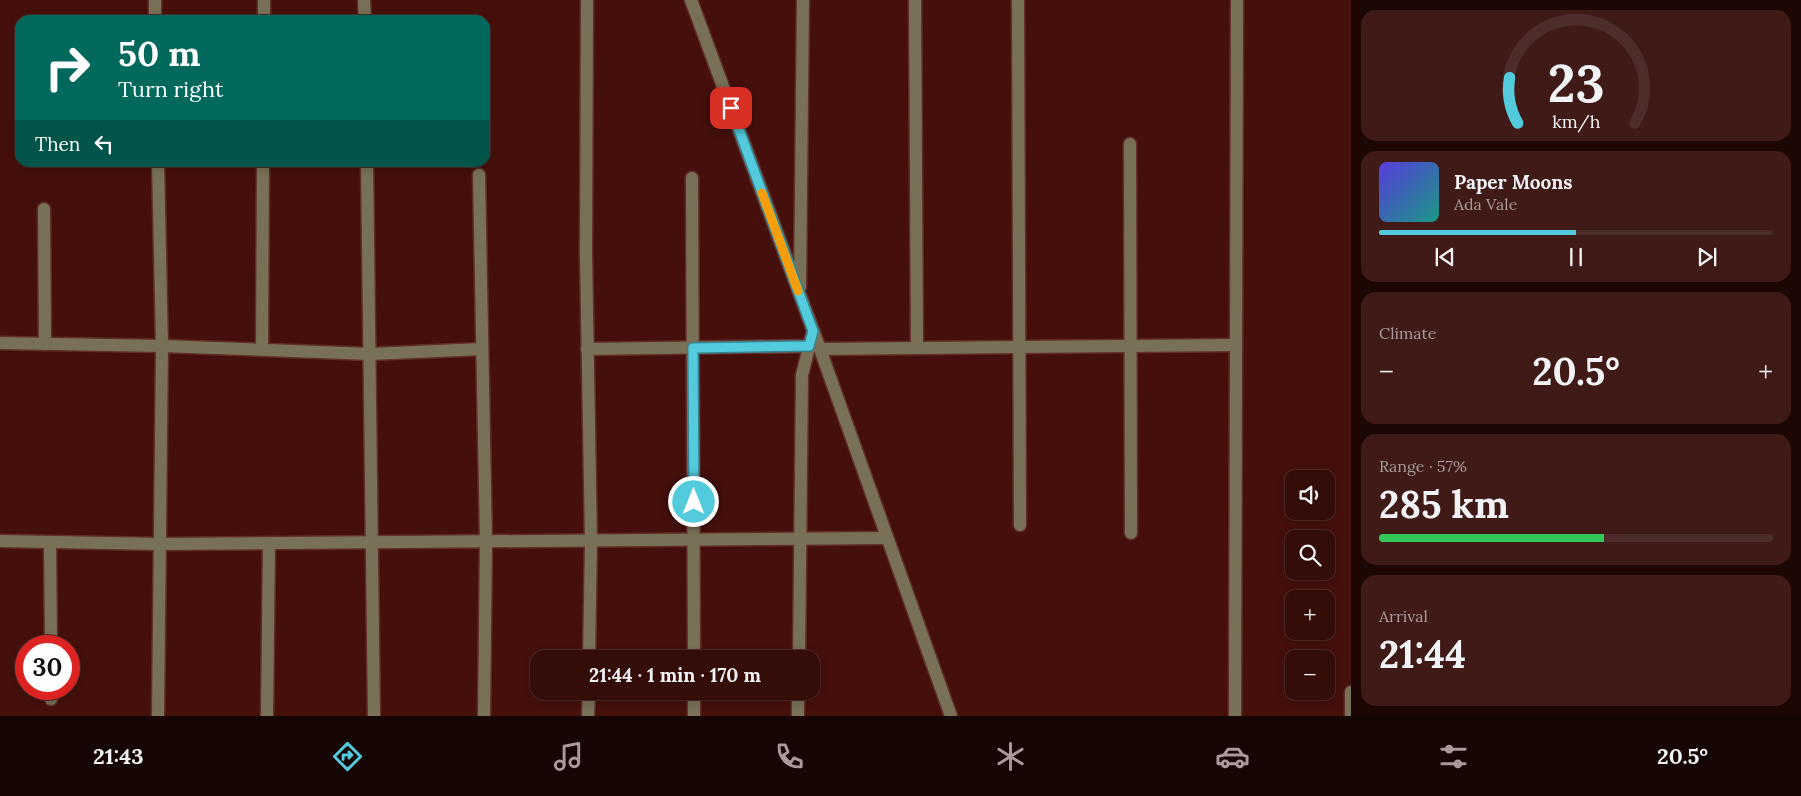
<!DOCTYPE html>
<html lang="en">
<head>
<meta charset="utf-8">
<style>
	:root { --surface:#340c08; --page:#3f1a16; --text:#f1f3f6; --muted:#a99b9c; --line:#4e2c29; --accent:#54cadd }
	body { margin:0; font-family:Lora,serif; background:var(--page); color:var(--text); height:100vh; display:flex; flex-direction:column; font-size:19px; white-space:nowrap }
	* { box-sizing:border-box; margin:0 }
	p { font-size:16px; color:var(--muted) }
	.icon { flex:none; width:28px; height:28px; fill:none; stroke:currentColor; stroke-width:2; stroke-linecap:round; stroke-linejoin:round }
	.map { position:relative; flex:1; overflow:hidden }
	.sheet { display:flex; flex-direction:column; gap:10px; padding:10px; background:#1d0704; width:450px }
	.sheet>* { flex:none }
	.guide { position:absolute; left:15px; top:15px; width:475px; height:152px; border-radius:15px; box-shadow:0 2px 8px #0003,0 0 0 1px var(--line); background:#00695c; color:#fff; overflow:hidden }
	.buttons { position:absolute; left:1285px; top:470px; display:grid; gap:10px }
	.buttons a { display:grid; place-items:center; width:50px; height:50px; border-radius:10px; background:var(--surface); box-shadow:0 2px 8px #0003,0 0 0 1px var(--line); font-size:25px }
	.speed { position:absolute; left:15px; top:635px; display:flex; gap:10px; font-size:25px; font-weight:700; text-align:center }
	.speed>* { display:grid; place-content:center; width:65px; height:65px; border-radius:50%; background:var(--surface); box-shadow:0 2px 8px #0003,0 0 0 1px var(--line); line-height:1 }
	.speed .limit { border:8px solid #d22; background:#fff; color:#111 }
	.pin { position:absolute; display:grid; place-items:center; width:42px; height:42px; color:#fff; margin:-21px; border-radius:10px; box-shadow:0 2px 8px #0006 }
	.me { position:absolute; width:55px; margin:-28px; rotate:0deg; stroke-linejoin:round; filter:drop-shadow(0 0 4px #0008) }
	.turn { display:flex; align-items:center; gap:18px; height:105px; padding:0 20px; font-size:22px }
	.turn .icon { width:65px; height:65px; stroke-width:2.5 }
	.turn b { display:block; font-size:35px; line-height:42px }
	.then { display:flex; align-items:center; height:48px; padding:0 20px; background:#0003; gap:10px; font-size:19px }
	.big { font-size:38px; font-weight:800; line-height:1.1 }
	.sheet .card { flex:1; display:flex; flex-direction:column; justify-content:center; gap:8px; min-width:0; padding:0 18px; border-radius:15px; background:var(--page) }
	.sheet .dial { align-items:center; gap:0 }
	.dial svg { height:130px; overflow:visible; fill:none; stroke:var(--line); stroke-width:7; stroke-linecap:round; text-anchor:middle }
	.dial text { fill:var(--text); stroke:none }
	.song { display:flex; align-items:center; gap:15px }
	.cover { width:60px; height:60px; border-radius:8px; background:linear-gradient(135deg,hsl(250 70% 55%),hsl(170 70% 35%)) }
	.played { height:5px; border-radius:2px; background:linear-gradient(90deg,var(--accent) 50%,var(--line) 50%) }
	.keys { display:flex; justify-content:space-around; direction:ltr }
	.heat { display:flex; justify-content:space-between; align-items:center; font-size:28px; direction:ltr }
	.charge { height:8px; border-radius:4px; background:linear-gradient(90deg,#34c759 57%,var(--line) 0) }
	.trip { position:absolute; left:530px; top:650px; width:290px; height:50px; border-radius:15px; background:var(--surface); box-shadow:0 2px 8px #0003,0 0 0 1px var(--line); font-weight:800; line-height:50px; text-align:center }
	.dock { display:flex; height:80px; justify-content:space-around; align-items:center; background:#150503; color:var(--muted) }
	.dock .icon { width:35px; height:35px }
	.dock .on { color:var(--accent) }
	.dock b { font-size:22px; color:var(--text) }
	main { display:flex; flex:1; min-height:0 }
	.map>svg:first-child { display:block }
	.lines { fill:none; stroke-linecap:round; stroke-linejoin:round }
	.minor-casing { stroke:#612e29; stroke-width:15 }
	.minor { stroke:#797058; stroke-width:12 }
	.route-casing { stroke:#378390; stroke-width:12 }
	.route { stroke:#54cadd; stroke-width:9 }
	.slow { stroke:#f59e0b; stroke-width:9 }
</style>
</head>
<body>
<main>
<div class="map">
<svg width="1351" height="716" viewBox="0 0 1351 716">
	<rect width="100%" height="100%" fill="#45100b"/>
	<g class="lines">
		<g class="minor-casing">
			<g id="minor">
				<path d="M155,0v20"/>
				<path d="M364,0l1,20"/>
				<path d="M587,0l-1,254 5,288 -2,117"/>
				<path d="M691,0l129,349 131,367"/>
				<path d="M915,0l2,348"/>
				<path d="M1018,0l2,525"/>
				<path d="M264,20v-20"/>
				<path d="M1130,144l1,389"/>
				<path d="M158,162l4,184 -4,370"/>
				<path d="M367,162l7,554"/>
				<path d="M479,175l7,367 -2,174"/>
				<path d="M692,178l2,481"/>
				<path d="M44,209l1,135"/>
				<path d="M800,287l3,-287"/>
				<path d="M0,343l162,3 208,8 112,-5"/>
				<path d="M587,349l222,-3"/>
				<path d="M820,349l416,-4"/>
				<path d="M262,350l1,-188"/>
				<path d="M0,541l160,3 727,-6"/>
				<path d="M50,542l1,104"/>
				<path d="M799,659l3,-284 11,-44"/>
				<path d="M51,689v10"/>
				<path d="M267,716l2,-173"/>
				<path d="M588,716l1,-25"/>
				<path d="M694,716v-25"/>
				<path d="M798,716v-25"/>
				<path d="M1235,716l2,-716"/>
				<path d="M1351,716v-24"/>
			</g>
		</g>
		<use href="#minor" class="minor"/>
	</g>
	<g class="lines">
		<g class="route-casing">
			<path id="route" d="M694,502l-1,-154 116,-2 4,-15 -82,-223"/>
		</g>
		<use href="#route" class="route"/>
		<path class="slow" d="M762,193l36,98"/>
	</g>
</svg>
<div class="buttons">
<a><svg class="icon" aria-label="sound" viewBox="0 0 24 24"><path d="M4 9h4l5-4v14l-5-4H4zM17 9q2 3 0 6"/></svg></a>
<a><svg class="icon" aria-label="search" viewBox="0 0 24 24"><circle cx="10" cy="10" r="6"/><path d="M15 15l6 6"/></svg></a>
<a>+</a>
<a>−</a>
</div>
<div class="speed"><div class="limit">30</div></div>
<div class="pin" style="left:731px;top:108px;background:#d93025"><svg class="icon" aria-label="arrive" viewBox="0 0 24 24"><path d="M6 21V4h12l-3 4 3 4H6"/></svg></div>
<svg class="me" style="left:694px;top:502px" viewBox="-20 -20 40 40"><circle r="17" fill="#54cadd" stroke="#fff" stroke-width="3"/><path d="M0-11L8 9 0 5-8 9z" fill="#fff"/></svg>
<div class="trip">21:44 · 1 min · 170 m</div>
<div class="guide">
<div class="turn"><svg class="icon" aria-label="right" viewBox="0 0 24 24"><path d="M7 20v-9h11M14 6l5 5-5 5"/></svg><div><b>50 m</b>Turn right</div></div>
<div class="then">Then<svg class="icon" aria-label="left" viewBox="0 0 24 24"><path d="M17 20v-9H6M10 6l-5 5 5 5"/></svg></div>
</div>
</div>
<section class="sheet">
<div class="card dial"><svg viewBox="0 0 100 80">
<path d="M14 69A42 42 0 1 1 86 69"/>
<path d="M14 69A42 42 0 0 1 9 41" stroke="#54cadd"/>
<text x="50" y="56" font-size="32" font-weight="700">23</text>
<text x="50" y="72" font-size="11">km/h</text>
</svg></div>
<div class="card">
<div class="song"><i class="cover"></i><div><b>Paper Moons</b><p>Ada Vale</p></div></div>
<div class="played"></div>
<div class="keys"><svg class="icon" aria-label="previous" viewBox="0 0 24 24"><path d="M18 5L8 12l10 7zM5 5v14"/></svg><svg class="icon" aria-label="pause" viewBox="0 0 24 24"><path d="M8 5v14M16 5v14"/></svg><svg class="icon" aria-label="next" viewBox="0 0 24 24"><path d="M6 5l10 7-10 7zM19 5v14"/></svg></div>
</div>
<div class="card"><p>Climate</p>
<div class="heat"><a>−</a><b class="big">20.5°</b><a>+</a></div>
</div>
<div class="card"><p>Range · 57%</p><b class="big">285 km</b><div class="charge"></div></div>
<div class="card"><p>Arrival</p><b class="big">21:44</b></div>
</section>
</main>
<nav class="dock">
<b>21:43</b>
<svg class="icon on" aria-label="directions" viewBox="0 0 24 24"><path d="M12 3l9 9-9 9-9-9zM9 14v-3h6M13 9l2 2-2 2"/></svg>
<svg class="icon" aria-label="music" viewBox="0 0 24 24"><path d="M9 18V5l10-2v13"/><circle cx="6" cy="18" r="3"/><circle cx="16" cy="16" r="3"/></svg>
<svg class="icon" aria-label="phone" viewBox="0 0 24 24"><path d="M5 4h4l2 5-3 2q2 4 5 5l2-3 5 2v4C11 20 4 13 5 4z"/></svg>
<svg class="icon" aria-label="climate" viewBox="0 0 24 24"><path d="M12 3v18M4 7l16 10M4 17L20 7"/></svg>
<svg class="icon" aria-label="car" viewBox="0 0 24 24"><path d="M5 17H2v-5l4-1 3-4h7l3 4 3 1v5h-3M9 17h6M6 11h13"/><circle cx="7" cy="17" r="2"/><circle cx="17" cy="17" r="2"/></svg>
<svg class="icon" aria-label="filters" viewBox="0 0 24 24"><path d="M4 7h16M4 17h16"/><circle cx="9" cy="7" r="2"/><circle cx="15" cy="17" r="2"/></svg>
<b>20.5°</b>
</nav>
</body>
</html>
